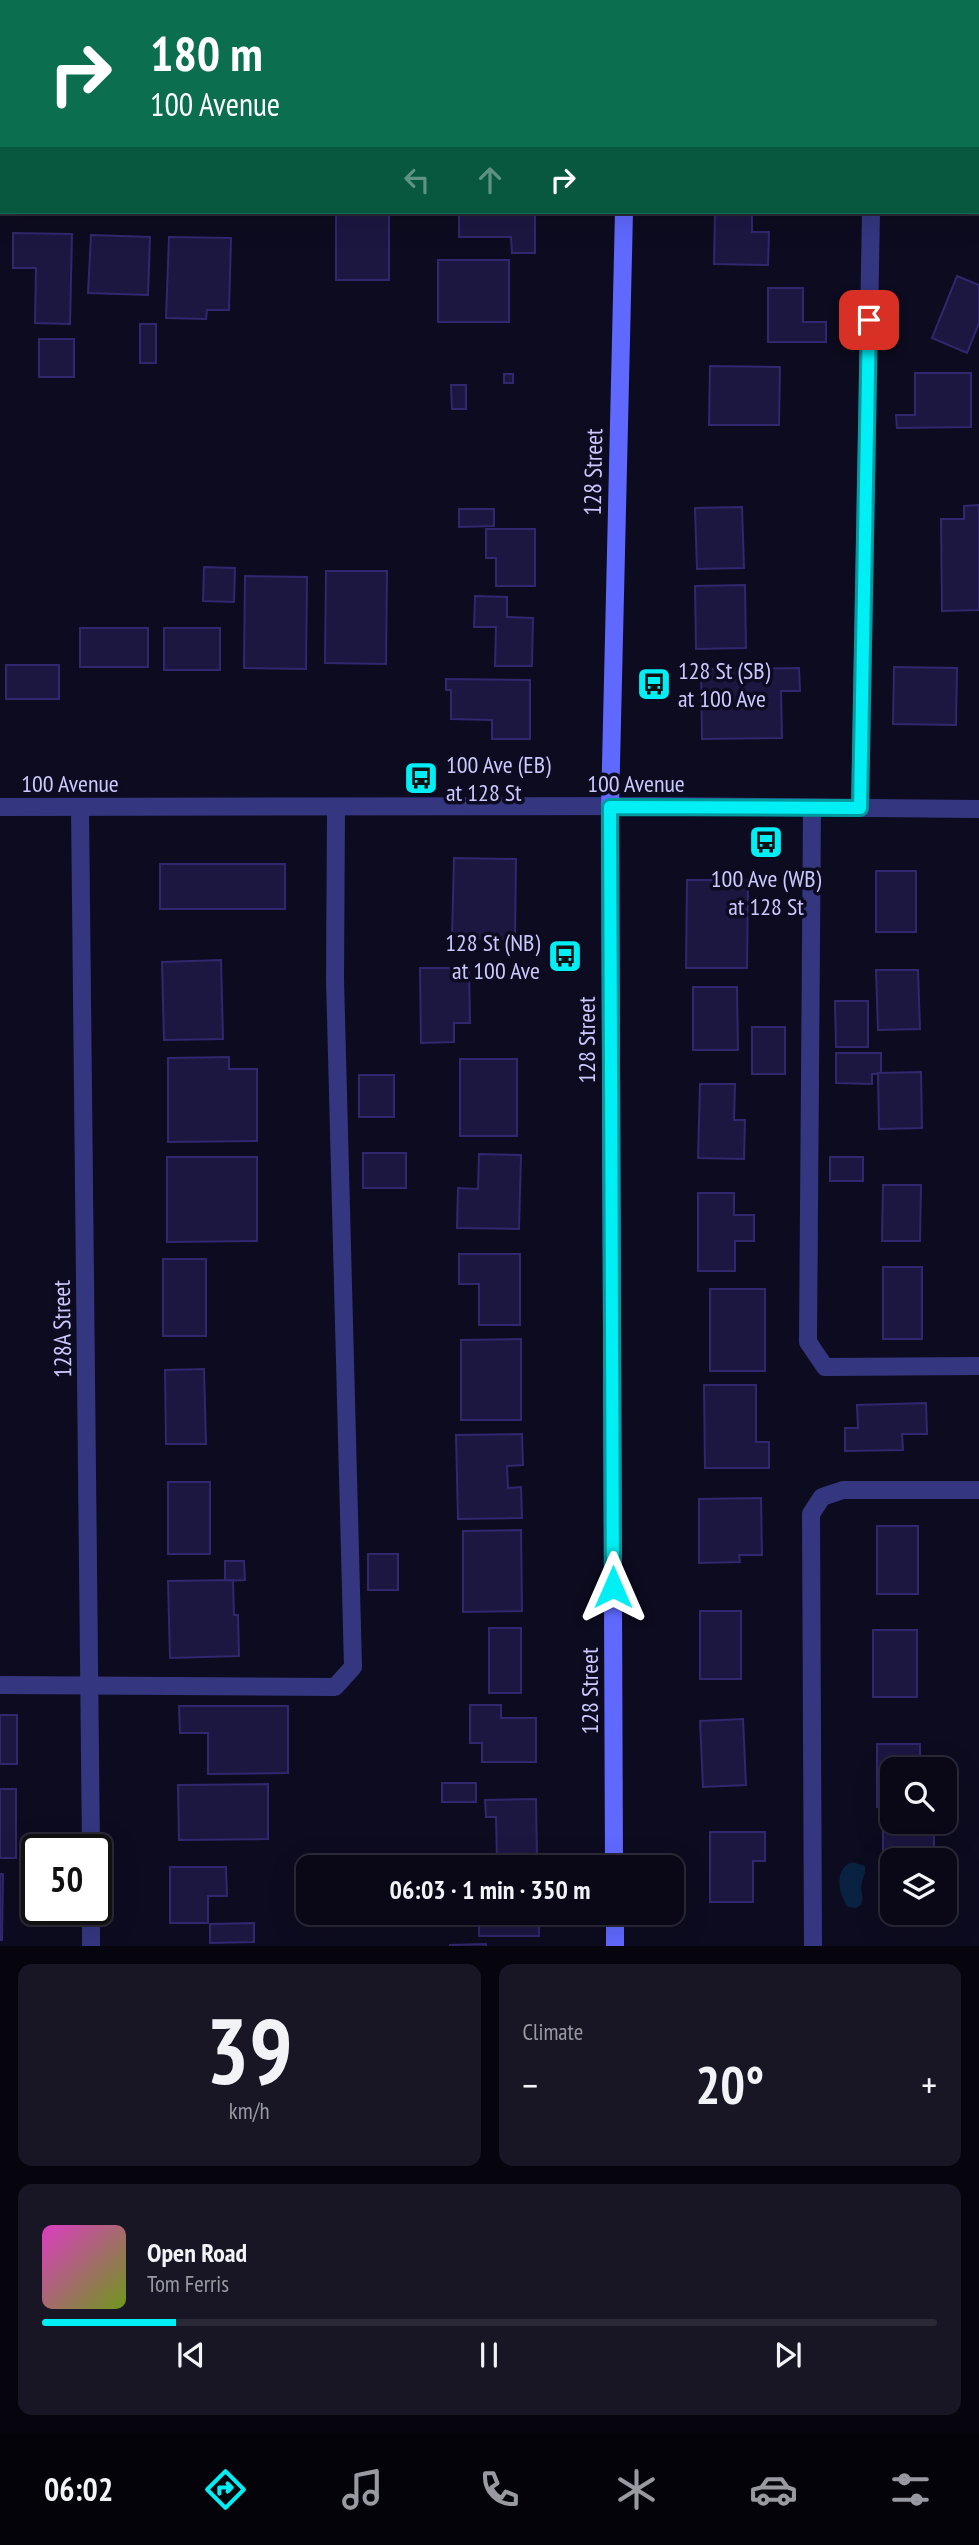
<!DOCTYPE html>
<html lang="en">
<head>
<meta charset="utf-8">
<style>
	:root { --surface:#0a0817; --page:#181624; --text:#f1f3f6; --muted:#999aa1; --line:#2a2936; --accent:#00eff4 }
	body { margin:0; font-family:"PT Sans Narrow",sans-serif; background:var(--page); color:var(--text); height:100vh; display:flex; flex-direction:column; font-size:26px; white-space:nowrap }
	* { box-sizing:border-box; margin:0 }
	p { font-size:23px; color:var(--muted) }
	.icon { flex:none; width:38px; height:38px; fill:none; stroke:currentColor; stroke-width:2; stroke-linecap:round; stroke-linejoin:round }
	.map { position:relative; height:1946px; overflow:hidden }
	.side { display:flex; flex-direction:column; gap:18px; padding:18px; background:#06040d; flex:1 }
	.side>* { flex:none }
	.top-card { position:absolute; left:0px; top:0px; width:980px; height:214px; box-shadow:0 7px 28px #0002,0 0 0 2px var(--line); background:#0b6e4f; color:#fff; overflow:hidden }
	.buttons { position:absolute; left:880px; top:1757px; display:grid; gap:14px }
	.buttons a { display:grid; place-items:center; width:77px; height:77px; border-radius:14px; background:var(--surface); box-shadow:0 7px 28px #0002,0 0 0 2px var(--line); font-size:35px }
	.speed { position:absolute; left:21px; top:1834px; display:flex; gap:14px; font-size:35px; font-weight:700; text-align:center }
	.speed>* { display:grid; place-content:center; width:91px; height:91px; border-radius:50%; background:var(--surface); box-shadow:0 7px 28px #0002,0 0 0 2px var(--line); line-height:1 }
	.speed .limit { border:4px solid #111; border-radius:10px; background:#fff; color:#111 }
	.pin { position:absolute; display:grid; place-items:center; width:60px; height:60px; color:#fff; margin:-30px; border-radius:14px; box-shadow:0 4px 10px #0006 }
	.me { position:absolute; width:77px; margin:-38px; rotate:0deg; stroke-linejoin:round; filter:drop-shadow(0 0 5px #0008) }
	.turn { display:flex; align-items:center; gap:24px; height:147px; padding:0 35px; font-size:32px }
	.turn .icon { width:91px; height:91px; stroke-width:2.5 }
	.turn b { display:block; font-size:49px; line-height:60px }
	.lanes { display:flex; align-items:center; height:66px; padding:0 35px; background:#0003; justify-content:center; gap:35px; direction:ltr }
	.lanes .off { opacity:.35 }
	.big { font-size:52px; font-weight:800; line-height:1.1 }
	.side .tile { flex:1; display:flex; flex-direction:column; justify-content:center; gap:10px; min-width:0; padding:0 24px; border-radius:14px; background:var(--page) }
	.side .dial { align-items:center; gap:0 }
	.dial b { font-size:91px; line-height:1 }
	.song { display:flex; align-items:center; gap:21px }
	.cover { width:84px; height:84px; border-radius:10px; background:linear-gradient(135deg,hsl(310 70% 55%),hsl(80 70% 35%)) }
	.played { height:7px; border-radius:4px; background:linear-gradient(90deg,var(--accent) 15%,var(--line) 15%) }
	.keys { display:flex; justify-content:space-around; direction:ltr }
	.heat { display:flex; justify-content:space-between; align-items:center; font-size:38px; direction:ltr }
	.side .tiles { flex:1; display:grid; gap:18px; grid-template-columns:1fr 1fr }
	.tile:last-child { grid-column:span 2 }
	.trip { position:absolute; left:296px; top:1855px; width:388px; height:70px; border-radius:14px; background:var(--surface); box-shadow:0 7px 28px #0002,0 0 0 2px var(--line); font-weight:800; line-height:70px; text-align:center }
	.menu { display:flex; height:112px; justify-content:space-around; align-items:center; background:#040309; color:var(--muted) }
	.menu .icon { width:49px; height:49px }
	.menu .selected { color:var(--accent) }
	.menu b { font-size:32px; color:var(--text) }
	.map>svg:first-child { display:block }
	.green { fill:#0e2926 }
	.water { fill:#092241 }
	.building { fill:#1c1741; stroke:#30276e; stroke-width:2 }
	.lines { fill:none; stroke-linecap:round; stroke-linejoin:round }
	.service { stroke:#343780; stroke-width:18 }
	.minor { stroke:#343780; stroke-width:18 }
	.tertiary { stroke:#343780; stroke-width:18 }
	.secondary { stroke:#6069ff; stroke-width:18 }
	.route-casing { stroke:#009b9f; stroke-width:18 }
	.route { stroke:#00eff4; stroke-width:12 }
	.labels { text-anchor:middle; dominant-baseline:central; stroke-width:7; stroke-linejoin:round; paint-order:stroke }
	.street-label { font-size:24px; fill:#cbc9ff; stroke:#0d0b1f }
	.poi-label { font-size:24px; fill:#cbc9ff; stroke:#0d0b1f; text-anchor:start }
</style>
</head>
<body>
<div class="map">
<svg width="979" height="1947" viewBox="0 0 979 1947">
	<rect width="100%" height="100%" fill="#0d0b1f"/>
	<path class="green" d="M889,0h90v188l-1,-186z"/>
	<path class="water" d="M852,1862l13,4c1,9 -4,15 -4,22 1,8 3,9 0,17l-5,3 -8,-1c-10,-14 -14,-38 4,-45z"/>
	<g class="building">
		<rect x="712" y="0" width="57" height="2"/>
		<rect x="336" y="212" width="53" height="68"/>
		<path d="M459,212h76v41h-23l-1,-16h-52z"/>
		<path d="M715,212h37v20h17l-1,33 -54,-1z"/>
		<path d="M13,233l59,1 -2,90 -35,-1 1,-55h-23z"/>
		<path d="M91,235l59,2 -2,58 -60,-2z"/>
		<path d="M169,237l62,1 -2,72h-22l-1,9 -40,-1z"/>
		<rect x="438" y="260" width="71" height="62"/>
		<path d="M957,276l22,9v38l-12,30 -35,-15z"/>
		<path d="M768,288h35v34h23v20h-58z"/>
		<rect x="140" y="324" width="16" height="39"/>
		<rect x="39" y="339" width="35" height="38"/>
		<path d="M710,366l70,1 -1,58h-70z"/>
		<path d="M915,373h56v54l-74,1 -1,-13h19z"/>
		<rect x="504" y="374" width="9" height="9"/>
		<path d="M451,385h15v24h-14z"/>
		<path d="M979,505v105l-37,1 -1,-92h23v-13z"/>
		<path d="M742,507l2,61 -47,1 -2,-61z"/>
		<path d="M459,509h35v17l-35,1z"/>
		<path d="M486,529h49v57h-39v-28h-10z"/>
		<path d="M204,567l31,1 -1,34 -31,-1z"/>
		<path d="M326,571h61l-1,93 -61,-1z"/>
		<path d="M245,576l62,1 -1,92 -62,-1z"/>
		<path d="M745,585l1,63 -50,1 -1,-63z"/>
		<path d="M475,596l32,1v20l26,1 -1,48h-37l1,-39h-22z"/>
		<rect x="80" y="628" width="68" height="39"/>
		<rect x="164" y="628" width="56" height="42"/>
		<rect x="6" y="665" width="53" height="34"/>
		<path d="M894,667l63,1 -1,57 -63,-1z"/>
		<path d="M799,668l1,23h-19l1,47 -80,1 -1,-70z"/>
		<path d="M446,679l84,1v59h-38v-19l-41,-1v-29h-5z"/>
		<path d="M454,858l62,1 -1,80 -63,-1z"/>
		<rect x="160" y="864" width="125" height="45"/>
		<rect x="876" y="871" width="40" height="61"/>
		<path d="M687,880h61l-1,88h-61z"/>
		<path d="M221,960l2,79 -59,1 -2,-78z"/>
		<path d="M420,968h49l1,55h-16v19l-33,1z"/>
		<path d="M876,970h42l2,59 -42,1z"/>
		<path d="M693,987h44l1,63h-45z"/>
		<path d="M835,1001h33v46h-32z"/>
		<rect x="752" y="1027" width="33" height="47"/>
		<path d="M836,1053h45v21h-9v10l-36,-1z"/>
		<path d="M229,1057v12h28v72l-89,1v-84z"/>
		<rect x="460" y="1059" width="57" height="77"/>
		<path d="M921,1072l1,56 -43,1 -1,-56z"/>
		<rect x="359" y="1075" width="35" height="42"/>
		<path d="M700,1084h35l-1,36h11l-1,39 -46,-1z"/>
		<rect x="363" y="1153" width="43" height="35"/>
		<path d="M479,1154l42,1 -2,74 -62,-1 1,-40 20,1z"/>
		<path d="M167,1157h90v84l-90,1z"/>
		<rect x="830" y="1157" width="33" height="24"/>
		<path d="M883,1185h38l-1,56h-38z"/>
		<path d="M698,1193h36v22h20v26h-19v30h-37z"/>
		<path d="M459,1254h61v71h-41v-41h-20z"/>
		<rect x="163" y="1259" width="43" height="77"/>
		<rect x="883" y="1267" width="39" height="72"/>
		<rect x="710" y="1289" width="55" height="82"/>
		<path d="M521,1339v81h-60v-80z"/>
		<path d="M204,1369l2,75h-40l-1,-74z"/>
		<path d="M704,1385h52v57h13v26h-64z"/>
		<path d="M926,1403l1,31h-25l1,16 -58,1v-23h13l-1,-23z"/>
		<path d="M522,1434l1,31 -16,1 1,22 13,-1 1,31 -64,1 -2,-84z"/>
		<rect x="168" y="1482" width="42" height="72"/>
		<path d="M761,1498l1,57h-23l1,7 -41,1v-64z"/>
		<rect x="877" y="1526" width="41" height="68"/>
		<path d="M521,1530l1,81 -59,1v-81z"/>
		<rect x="368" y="1554" width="30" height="36"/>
		<path d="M225,1561h19l1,19 -20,1z"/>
		<path d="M233,1580l1,35h4l1,41 -69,2 -2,-77z"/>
		<rect x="700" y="1611" width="41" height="68"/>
		<rect x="489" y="1628" width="32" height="65"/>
		<rect x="873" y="1630" width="44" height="67"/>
		<path d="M470,1705h31v13h35v44h-54v-19h-12z"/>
		<path d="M179,1706h109v67l-80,1v-41h-28z"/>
		<rect x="0" y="1715" width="17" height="49"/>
		<path d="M743,1719l3,66 -43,2 -3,-66z"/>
		<path d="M877,1744h43v25h-28v38h-15z"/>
		<rect x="442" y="1783" width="34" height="19"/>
		<path d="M268,1784v55l-89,1 -1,-55z"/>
		<rect x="0" y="1789" width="16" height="69"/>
		<path d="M536,1799l1,60 -40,1 -1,-43h-10l-1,-17z"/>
		<path d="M883,1826h51v34h-42v46h-9z"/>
		<path d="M710,1832h55v29h-12v41h-43z"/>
		<path d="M170,1867h56l1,29h-19v27h-38z"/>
		<path d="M0,1874h3l-1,66h-2z"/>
		<rect x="479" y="1913" width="60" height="23"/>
		<path d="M254,1923v19l-44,1v-19z"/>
		<path d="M486,1944v3h-36v-2z"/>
	</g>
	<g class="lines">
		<g class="service">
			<path d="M875,2v-2"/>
			<path d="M812,808l-4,534 17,25 154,-1"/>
			<path d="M860,808l11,-596"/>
			<path d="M0,1685l335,2 18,-20 -18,-688 1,-171"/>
			<path d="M813,1947l-2,-433 11,-17 21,-7h136"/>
		</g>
		<g class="minor">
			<path d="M238,2v-2"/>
			<path d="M0,132h2"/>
			<path d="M80,807l11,1043"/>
			<path d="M91,1909v38"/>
		</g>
		<path class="tertiary" d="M0,807l655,-1 324,3"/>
		<g class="secondary">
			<path d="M628,2v-2"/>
			<path d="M614,1867l-4,-1060 14,-595"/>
			<path d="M615,1913v34"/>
		</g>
	</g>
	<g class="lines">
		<g class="route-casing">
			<path id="route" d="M613,1587l-3,-780 250,1 9,-488"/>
		</g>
		<use href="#route" class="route"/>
	</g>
	<defs>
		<g id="bus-square" transform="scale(1.75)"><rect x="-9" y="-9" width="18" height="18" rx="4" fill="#00eff4" stroke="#0d0b1f"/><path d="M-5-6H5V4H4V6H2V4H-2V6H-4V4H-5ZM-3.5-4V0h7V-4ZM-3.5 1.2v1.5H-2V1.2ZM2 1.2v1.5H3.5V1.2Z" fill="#111"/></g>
	</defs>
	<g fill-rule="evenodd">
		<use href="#bus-square" x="654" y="684"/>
		<use href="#bus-square" x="421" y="778"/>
		<use href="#bus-square" x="766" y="842"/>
		<use href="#bus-square" x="565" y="956"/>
	</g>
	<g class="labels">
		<g class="street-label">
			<text transform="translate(593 472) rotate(-89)">128 Street</text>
			<text x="70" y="783">100 Avenue</text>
			<text x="636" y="783">100 Avenue</text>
			<text transform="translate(586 1040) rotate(-90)">128 Street</text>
			<text transform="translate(62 1329) rotate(-91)">128A Street</text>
			<text transform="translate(589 1691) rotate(-90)">128 Street</text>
		</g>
		<g class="poi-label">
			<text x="678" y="670">128 St (SB)<tspan x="678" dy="28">at 100 Ave</tspan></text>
			<text x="446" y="764">100 Ave (EB)<tspan x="446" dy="28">at 128 St</tspan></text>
			<text x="766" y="878" text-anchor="middle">100 Ave (WB)<tspan x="766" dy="28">at 128 St</tspan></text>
			<text x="540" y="942" text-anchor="end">128 St (NB)<tspan x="540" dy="28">at 100 Ave</tspan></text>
		</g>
	</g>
</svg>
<div class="buttons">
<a><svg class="icon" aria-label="search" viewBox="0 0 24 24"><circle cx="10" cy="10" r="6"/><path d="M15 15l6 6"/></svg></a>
<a><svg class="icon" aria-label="layers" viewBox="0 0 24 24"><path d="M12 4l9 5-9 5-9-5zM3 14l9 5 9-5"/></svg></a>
</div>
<div class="speed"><div class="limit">50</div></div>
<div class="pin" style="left:869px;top:320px;background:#d93025"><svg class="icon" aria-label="arrive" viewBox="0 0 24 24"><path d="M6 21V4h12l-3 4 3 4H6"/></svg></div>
<svg class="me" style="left:613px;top:1587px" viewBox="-20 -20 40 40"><path d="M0-17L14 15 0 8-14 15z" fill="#00eff4" stroke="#fff" stroke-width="4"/></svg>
<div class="trip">06:03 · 1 min · 350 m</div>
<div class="top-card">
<div class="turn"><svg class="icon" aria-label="right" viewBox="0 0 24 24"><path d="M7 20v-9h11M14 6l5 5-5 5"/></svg><div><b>180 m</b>100 Avenue</div></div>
<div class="lanes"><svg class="icon off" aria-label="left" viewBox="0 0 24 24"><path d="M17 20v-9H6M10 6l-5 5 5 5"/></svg><svg class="icon off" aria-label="ahead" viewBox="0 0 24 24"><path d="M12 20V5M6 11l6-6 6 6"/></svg><svg class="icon" aria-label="right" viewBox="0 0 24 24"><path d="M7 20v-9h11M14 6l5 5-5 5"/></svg></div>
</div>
</div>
<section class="side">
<div class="tiles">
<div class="tile dial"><b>39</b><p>km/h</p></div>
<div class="tile"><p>Climate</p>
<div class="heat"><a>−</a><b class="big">20°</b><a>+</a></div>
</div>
<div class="tile">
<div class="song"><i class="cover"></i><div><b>Open Road</b><p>Tom Ferris</p></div></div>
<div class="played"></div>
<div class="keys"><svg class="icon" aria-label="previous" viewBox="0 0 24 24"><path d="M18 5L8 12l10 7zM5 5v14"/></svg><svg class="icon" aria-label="pause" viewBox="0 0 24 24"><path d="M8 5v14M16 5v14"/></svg><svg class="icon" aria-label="next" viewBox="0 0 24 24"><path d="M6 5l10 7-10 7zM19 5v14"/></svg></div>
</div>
</div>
</section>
<nav class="menu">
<b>06:02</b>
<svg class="icon selected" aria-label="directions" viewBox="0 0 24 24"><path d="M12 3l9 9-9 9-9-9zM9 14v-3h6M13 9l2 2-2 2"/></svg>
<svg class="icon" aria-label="music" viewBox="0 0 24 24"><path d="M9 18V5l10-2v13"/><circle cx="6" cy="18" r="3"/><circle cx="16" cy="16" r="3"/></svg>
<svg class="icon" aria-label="phone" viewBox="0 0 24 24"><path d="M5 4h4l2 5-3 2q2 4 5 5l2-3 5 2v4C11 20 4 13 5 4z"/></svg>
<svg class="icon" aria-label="climate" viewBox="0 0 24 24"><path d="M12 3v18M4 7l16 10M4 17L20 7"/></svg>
<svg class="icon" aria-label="car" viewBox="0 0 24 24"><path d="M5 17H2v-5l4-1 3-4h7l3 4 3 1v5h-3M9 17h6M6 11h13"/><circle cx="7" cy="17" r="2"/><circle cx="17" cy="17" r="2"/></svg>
<svg class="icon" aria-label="filters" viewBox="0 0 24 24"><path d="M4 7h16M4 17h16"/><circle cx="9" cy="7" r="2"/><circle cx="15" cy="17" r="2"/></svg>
</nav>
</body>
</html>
